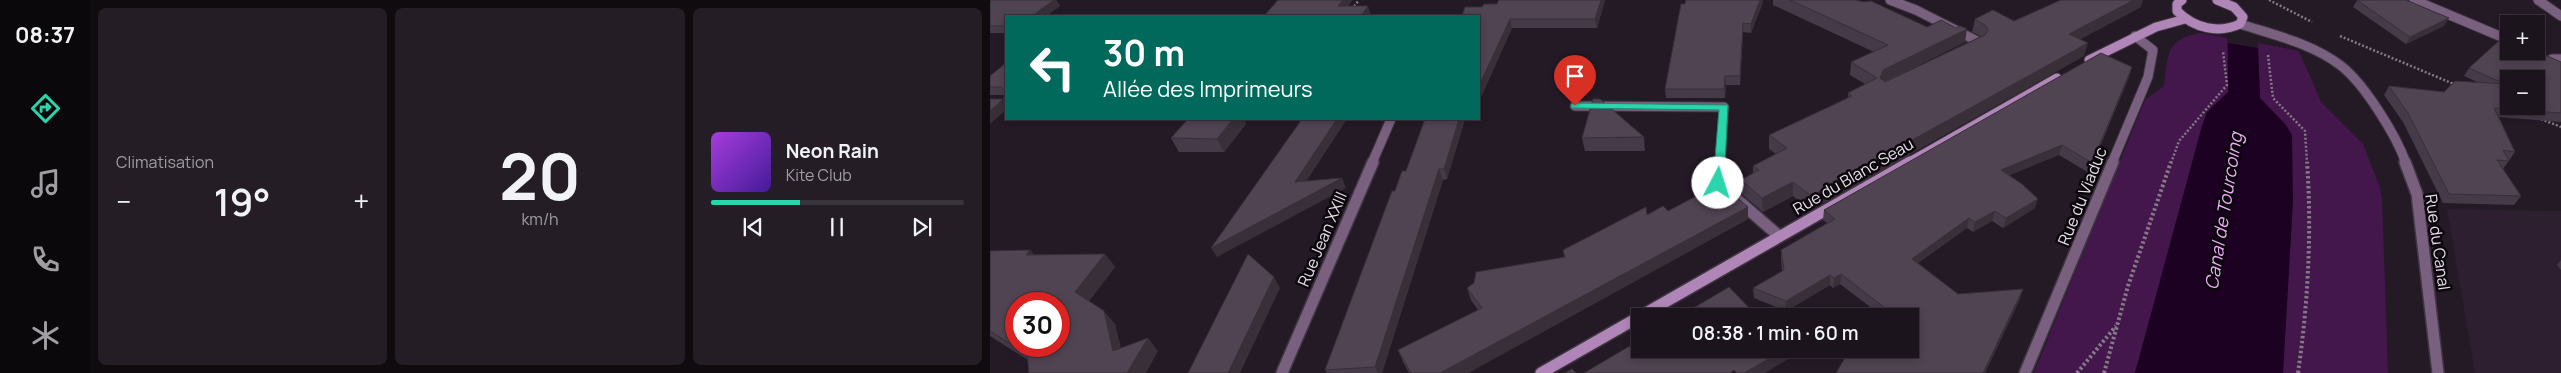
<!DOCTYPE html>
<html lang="fr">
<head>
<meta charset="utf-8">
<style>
	:root { --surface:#1b141c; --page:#241d25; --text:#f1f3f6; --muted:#a09ea3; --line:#39333b; --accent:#2bd5ac }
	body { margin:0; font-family:Manrope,sans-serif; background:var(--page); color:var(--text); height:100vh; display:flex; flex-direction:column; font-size:19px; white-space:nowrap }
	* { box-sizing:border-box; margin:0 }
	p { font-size:16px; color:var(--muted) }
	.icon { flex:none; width:28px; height:28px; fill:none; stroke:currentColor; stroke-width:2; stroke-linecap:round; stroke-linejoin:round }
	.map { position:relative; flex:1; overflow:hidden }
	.panel { display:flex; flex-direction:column; gap:8px; padding:8px; background:#0f0b0f; width:900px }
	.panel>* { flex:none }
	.banner { position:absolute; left:15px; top:15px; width:475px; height:105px; border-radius:0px; box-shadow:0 2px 8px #0003,0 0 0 1px var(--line); background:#00695c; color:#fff; overflow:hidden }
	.fabs { position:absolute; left:1510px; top:15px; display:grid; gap:10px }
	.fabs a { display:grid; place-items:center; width:45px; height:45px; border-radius:0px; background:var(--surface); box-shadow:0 2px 8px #0003,0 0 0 1px var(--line); font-size:25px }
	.speed { position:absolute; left:15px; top:292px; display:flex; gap:10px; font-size:25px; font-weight:700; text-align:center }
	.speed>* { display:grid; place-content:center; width:65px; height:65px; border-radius:50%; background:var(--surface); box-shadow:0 2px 8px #0003,0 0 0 1px var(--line); line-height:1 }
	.speed .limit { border:8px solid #d22; background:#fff; color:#111 }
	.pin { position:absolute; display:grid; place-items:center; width:42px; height:42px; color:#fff; margin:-51px -21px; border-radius:50% 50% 50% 0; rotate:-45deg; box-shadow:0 0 5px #0007 }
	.pin .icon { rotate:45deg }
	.me { position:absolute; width:55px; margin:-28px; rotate:5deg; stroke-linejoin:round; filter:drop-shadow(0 0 4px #0008) }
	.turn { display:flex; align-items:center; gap:18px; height:105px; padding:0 15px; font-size:22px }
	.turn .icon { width:65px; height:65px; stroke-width:2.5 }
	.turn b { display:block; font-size:35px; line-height:42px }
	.big { font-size:38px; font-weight:600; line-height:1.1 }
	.panel .tile { flex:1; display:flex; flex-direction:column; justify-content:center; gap:8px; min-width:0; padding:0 18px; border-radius:8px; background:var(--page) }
	.panel .dial { align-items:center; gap:0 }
	.dial b { font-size:65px; line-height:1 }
	.song { display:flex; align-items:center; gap:15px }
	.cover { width:60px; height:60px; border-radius:8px; background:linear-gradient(135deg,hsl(280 70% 55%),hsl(260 70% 35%)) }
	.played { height:5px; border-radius:2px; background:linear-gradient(90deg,var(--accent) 35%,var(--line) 35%) }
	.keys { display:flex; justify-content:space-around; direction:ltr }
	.heat { display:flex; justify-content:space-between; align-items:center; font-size:28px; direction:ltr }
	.panel .tiles { flex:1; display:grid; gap:8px; grid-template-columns:repeat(3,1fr) }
	.trip { position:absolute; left:641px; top:308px; width:288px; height:50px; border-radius:0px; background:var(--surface); box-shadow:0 2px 8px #0003,0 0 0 1px var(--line); font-weight:600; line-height:50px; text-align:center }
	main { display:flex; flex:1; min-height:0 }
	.tabs { display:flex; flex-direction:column; width:90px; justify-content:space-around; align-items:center; background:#0b080b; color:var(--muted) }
	.tabs .icon { width:35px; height:35px }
	.tabs .active { color:var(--accent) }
	.tabs b { font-size:22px; color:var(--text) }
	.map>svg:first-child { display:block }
	.built { fill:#2d1e30 }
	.green { fill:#44174c }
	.water { fill:#1d0122 }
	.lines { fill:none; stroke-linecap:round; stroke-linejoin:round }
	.street-far1-casing { stroke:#3f3641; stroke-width:11 }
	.street-casing { stroke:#3f3641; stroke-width:14 }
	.secondary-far1-casing { stroke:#3f3641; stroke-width:11 }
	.secondary-casing { stroke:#3f3641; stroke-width:14 }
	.path-far1 { stroke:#847b86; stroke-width:2.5; stroke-dasharray:2 2; stroke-linecap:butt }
	.path { stroke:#847b86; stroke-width:4; stroke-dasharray:2.5 2.5; stroke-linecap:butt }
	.street-far1 { stroke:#7a607f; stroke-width:9 }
	.street { stroke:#7a607f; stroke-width:11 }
	.secondary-far1 { stroke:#b085b7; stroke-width:9 }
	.secondary { stroke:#b085b7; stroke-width:11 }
	.wall { fill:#453a47 }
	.shaded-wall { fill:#382f39 }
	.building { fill:#504352; stroke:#382f39; fill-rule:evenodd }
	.route { fill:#2bd5ac; stroke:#1c8a70 }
	.labels { text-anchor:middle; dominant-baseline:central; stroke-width:5; stroke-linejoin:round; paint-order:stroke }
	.street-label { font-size:16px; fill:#e7dfe8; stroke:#0b070c }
	.water-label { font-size:18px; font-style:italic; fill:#eeadf9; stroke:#0b070c }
</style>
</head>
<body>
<main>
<nav class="tabs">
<b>08:37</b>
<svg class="icon active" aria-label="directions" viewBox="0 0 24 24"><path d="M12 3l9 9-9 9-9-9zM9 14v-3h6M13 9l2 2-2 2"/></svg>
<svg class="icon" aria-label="music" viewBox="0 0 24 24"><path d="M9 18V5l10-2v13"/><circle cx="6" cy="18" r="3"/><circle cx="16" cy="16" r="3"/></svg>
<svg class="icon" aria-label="phone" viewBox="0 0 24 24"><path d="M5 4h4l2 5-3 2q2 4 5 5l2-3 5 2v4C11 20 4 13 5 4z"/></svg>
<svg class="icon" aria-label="climate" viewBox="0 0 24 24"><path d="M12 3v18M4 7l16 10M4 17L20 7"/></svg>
</nav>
<section class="panel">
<div class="tiles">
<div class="tile"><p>Climatisation</p>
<div class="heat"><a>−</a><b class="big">19°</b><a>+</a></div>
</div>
<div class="tile dial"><b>20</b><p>km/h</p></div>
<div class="tile">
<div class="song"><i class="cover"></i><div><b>Neon Rain</b><p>Kite Club</p></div></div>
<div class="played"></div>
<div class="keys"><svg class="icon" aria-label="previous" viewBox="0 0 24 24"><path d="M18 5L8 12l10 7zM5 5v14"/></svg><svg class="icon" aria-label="pause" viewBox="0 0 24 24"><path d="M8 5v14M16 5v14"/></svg><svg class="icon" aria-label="next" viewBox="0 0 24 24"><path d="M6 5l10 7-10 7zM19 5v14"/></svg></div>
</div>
</div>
</section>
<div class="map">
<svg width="1571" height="373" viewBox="0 0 1571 373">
	<rect width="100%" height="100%" fill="#241a26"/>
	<path class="built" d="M1457,209l114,2v162h-86z"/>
	<g class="green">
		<path d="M1211,33l26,5 1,55 -21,19 -5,14 -67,247h-101l111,-273 19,-14c4,-31 1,-47 37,-53z"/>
		<path d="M1268,43l41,8 22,51 42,42 17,44 2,11 6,174h-105l10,-173 -22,-90 -11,-12z"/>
	</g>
	<path class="water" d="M1238,43l30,5 2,50 26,27 6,10 1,65 -10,173h-148l67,-247 5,-14 21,-20z"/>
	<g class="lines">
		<g class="street-far1-casing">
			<g id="street-far1">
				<path d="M900,0l26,10 63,32 -8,4"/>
				<path d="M1424,0l95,40"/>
				<path d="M1548,0l23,16"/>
				<path d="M1250,24c34,11 71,19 100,41 24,18 56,70 66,98"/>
				<path d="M1562,59h9"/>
				<path d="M585,106l149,1 -4,56"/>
				<path d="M382,163l19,-44"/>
				<path d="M1122,163l36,-86 5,-27 -18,-14"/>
			</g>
		</g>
		<g class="street-casing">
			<g id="street">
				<path d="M730,162l-2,21 61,53"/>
				<path d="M1415,162l12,32 21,179"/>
				<path d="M292,373l91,-211"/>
				<path d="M1035,373l88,-211"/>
			</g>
		</g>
		<g class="secondary-far1-casing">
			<g id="secondary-far1">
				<path d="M1192,0l-5,4v7c17,17 41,23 63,13l3,-7 -9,-10 -17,-7"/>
				<path d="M1099,60l67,-33 29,-8"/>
				<path d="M918,163l149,-85"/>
			</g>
		</g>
		<g class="secondary-casing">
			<path id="secondary" d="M551,373l369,-211"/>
		</g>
		<g class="path-far1">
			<path d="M1279,0l43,22"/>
			<path d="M357,16l12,-16"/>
			<path d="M1350,36l116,49"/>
			<path d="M1278,55l5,43 32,33 2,32"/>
			<path d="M1551,119l20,8"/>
			<path d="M1181,163l8,-22 48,-56 -4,-34"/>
		</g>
		<g class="path">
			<path d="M1087,373l39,-47"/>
			<path d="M1114,373l24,-87 43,-124"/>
			<path d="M1308,373c10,-69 14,-142 9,-211"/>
		</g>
		<use href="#street-far1" class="street-far1"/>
		<use href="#street" class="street"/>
		<use href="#secondary-far1" class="secondary-far1"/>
		<use href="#secondary" class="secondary"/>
	</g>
	<g class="wall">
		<path d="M0,0h66l4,6 -14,10h-40v17h-16z"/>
		<path d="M509,0h106l-8,28h-85l-31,69h-2v-81l3,-9 15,-3z"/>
		<path d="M783,0h82l110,42 -80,40 96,-46 -9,-4 3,-13 39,2 127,-14 -61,32 4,17 -273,154 -18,-14 -30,16 -21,-18 -1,-14 12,-7v-7l23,-12 -7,-5v-14l79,-37v-5l17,-9 -15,-9 1,-13 23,-10 -101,-47z"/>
		<path d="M1367,0l87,26 -38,18 -53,-37z"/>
		<path d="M773,2l-12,31 -8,-1 -3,53h-14l-1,13h-59l-1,-9z"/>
		<path d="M1519,51l52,11v60l-62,-5 16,35 -12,17 18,27 -7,9 -71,-2 -40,-81 -19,-27 5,-9 55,6 33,-10 -13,-6 5,-8z"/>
		<path d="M16,63v47l-3,-11 2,-4h-15v-19z"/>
		<path d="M1139,77l-40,96 -30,-18 -50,20 26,33 -32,20 -11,-7 -19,11 -6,-4 -49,35 40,31 62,5 -35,74h-149l74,-57h-28l-42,-32 -7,4 -3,-3 -44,26 -32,-13 -1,-10 29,-17 -1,-11v-10l46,-27 -4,-3 1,-10z"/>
		<path d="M475,119l-18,60 -4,1 -61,193h-55l-2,-3 70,-179 11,-20z"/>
		<path d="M256,124l-22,28h-45l-8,-14z"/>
		<path d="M654,137l1,14h-60l-3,-13z"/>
		<path d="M720,198l38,9v12l-280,154h-59l-6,-11 -5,-12 80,-40 -7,-10 -4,-12 97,-31 -1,-7 84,-35 21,-4z"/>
		<path d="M40,250l4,5 71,-1 10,13 -26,34 26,23 6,25 37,2 -130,9 -38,-24v-85z"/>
		<path d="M1571,260v10l-4,-5z"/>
	</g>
	<g class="shaded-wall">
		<path d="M64,0h2l4,6 -14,10h-14z"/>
		<path d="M353,0h10l-12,15 -3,-9z"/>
		<path d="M611,0h4l-8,28 -2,-9z"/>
		<path d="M770,0h3v2l-12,31v-9z"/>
		<path d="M1144,0h9l-2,7 -75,40 3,-13z"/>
		<path d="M378,6l3,9 -1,1h-9z"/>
		<path d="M1459,18l-5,8 -38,18 4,-7z"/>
		<path d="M520,19l2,9 -31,69 -2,-11z"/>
		<path d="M753,23v9l-3,53v-9z"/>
		<path d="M977,29l-2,13 -84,41 -1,-5 3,-8z"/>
		<path d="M1098,43l-4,13 -273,154v-14z"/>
		<path d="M1142,67l-3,10 -40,96 3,-10z"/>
		<path d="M735,76l1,9 -1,13 -1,-9z"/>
		<path d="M16,97v13l-16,14v-13z"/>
		<path d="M243,119h11l2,5 -22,28 -7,-13z"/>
		<path d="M347,119h10l-47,72 -5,-9z"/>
		<path d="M469,119h6l-18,60 -3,-10z"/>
		<path d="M1072,145l-3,10 -61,25 3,-10z"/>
		<path d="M449,169l4,11 -61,193h-4l-3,-6z"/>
		<path d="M352,178l4,10 -129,69 -6,-9z"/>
		<path d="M803,182v14l-30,16 -1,-14z"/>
		<path d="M1048,199l-3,9 -32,20 3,-10z"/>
		<path d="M758,207v12l-280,154h-28z"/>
		<path d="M1005,211l-3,10 -19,11 2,-10z"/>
		<path d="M979,218l-2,10 -57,40 2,-9z"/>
		<path d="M40,250l11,13 -15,-8z"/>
		<path d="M115,254l10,13 -30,39 -10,-14z"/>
		<path d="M851,274l-1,10 -7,4 1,-10z"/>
		<path d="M840,275v10l-44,26v-10z"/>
		<path d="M284,277l6,11 -40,85h-12z"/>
		<path d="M1033,289l-3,10 -35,74h-2z"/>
		<path d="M114,311l11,13 9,41 -11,-14z"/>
		<path d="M158,338l10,13 -12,22h-19z"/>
		<path d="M796,349h2v10l-23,14h-21z"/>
	</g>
	<g class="building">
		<path d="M0,0h64l-22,16h-26v10h-16z"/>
		<path d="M288,0h65l-5,6h30l-7,10h-97z"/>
		<path d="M509,0h102l-6,19h-85l-31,67v-70h-17l3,-9h17l2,-3h13z"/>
		<path d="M696,0h74l-9,24 -8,-1 -3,53h-15l-1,13h-59l16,-85h4z"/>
		<path d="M800,0h65l9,2 7,-1 56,26 14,-7 15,8 4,-2 7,3 -84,41 -3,8 5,4 100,-47 3,-5 -2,-4 -11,-7 18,-9 21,11 47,-21h73l-65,34 19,9 -277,153 -18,-14 -31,16 -21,-18 18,-10 -6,-4 34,-18 -18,-13 83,-39 -4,-3 29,-15 -26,-16 37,-17z"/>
		<path d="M1367,0h49l43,18 -39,19z"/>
		<path d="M1511,39l8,3v9h27l25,11v51l-67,-5 21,44 -12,-2 6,11 -12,-1 24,36 -72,-2 -41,-81 -19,-27 55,6 11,-11 50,3 -36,-16zM1519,79h27v27h-27z"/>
		<path d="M1111,53l31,14 -40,96 -30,-18 -61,25 21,14 16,15 -32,19 -11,-7 -20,11 -6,-4 -57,41 46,35 65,-5 -40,84h-147l14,-24h60v-33h-27l6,-5 -48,-37 -7,4 -4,-3 -44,26 -33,-13 31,-18 -3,-20 54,-31 -11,-9z"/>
		<path d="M16,63v29l-5,-5h-11v-11z"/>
		<path d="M16,93v4l-16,14v-12h13z"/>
		<path d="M603,99h7l44,38 -62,1z"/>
		<path d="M198,119h45l-16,20 -46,-1z"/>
		<path d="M312,119h35l-42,63 47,-4 -131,70z"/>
		<path d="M435,119h34l-15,50h-5l-64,198 -50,3 67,-179h3l7,-20h4z"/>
		<path d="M737,189l21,18 -308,166h-29l-13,-23 84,-42 -15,-20 7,-5 2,-11 89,-15 -2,-7 83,-43 1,8 16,-9 5,5 36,-19 6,6z"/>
		<path d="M40,250l-4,5 79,-1 -30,38 29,19 9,40 35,-13 -21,35h-98l-2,-19 -37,-23v-80zM26,304h43v42h-43z"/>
		<path d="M258,254l26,23 -46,96h-40z"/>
		<path d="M739,287l28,29h-77z"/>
		<path d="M650,340v9h146l-42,24h-7l-3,-3 -4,3h-146z"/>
		<path d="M582,369l4,4h-11z"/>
	</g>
	<path class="route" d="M585,103l153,2 -4,78 -6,3 -5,-3 6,-73 -148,-2v-4z"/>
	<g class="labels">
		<g class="street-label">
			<text transform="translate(863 176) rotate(-30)">Rue du Blanc Seau</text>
			<text transform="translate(1092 196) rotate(-68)">Rue du Viaduc</text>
			<text transform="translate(332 239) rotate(-67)">Rue Jean XXIII</text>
			<text transform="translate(1448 242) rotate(82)">Rue du Canal</text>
		</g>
		<g class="water-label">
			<text transform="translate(1233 211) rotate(-81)">Canal de Tourcoing</text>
		</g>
	</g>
</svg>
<div class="fabs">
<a>+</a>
<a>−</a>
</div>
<div class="speed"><div class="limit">30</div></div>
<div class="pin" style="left:585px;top:106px;background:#d93025"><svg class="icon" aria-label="arrive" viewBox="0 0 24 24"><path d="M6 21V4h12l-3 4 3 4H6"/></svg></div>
<svg class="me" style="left:728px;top:183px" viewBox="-20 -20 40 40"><circle r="19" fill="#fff"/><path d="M0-13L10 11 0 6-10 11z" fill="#2bd5ac"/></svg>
<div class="trip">08:38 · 1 min · 60 m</div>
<div class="banner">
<div class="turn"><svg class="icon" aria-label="left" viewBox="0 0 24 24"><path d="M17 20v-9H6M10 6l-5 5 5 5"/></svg><div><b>30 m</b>Allée des Imprimeurs</div></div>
</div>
</div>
</main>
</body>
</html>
